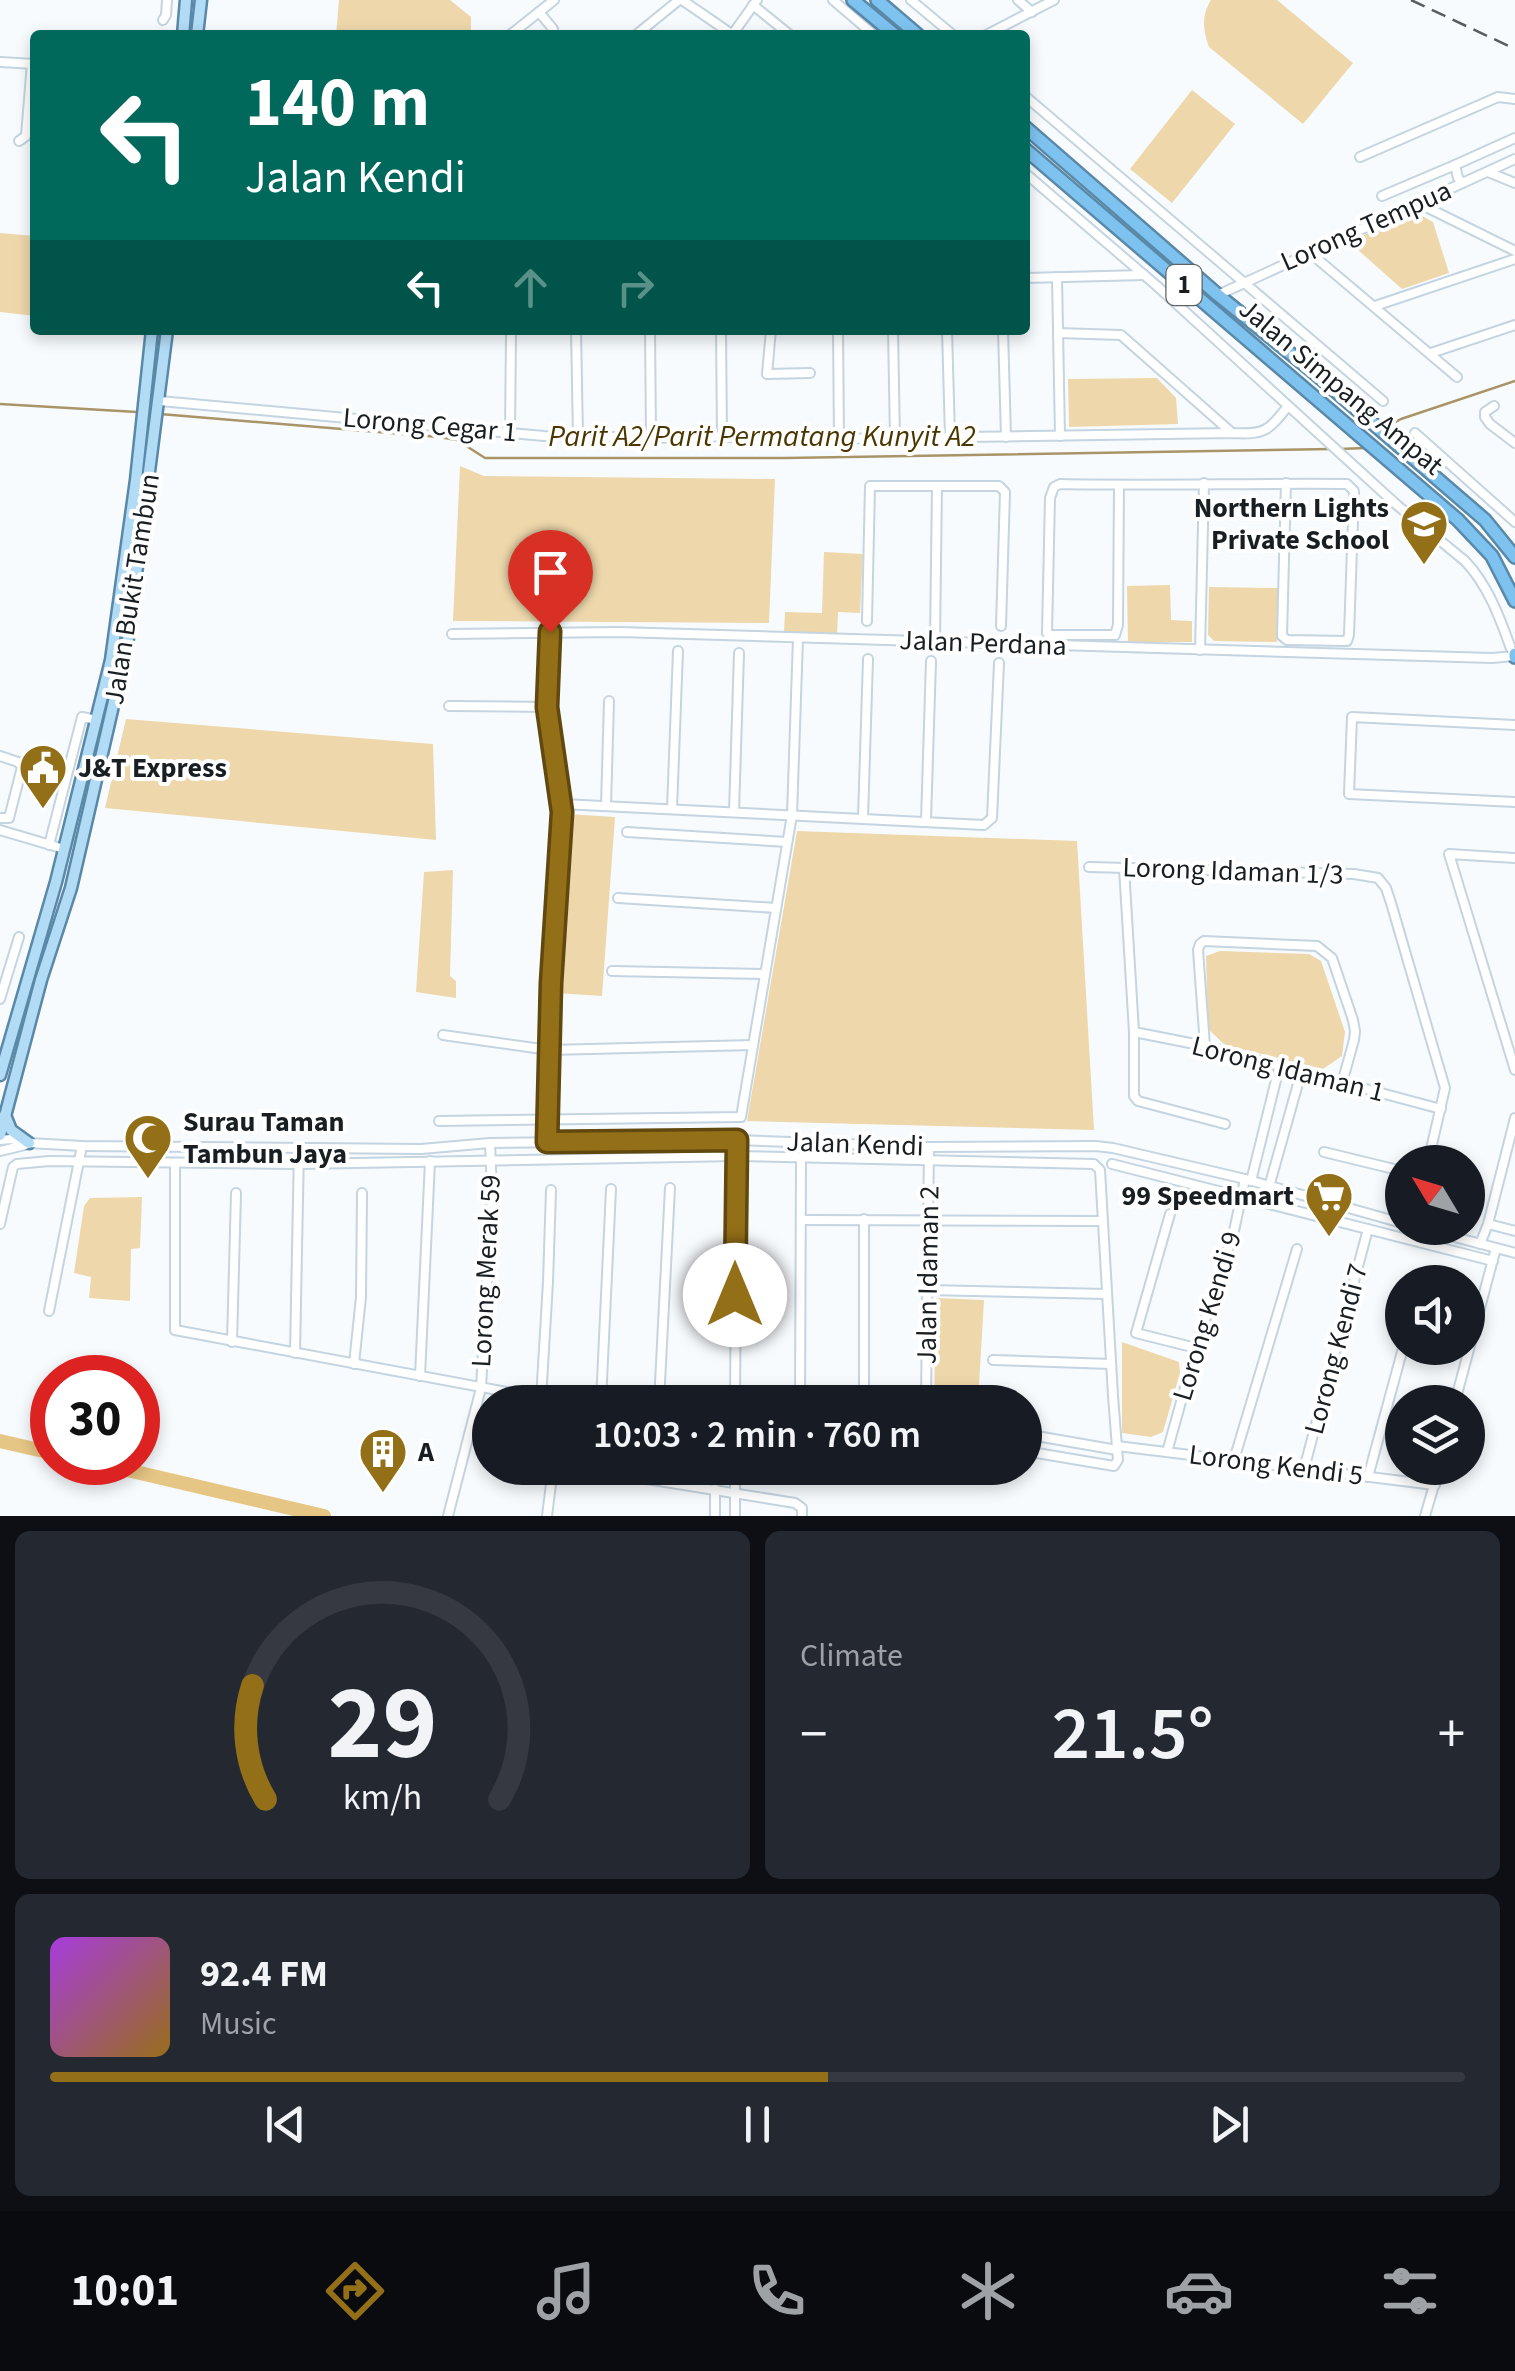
<!DOCTYPE html>
<html lang="en">
<head>
<meta charset="utf-8">
<style>
	:root { --surface:#171b24; --page:#242831; --text:#f1f3f6; --muted:#9ea1a6; --line:#363941; --accent:#936f17 }
	body { margin:0; font-family:"Source Sans 3",sans-serif; background:var(--page); color:var(--text); height:100vh; display:flex; flex-direction:column; font-size:38px; white-space:nowrap }
	* { box-sizing:border-box; margin:0 }
	p { font-size:32px; color:var(--muted) }
	.icon { flex:none; width:55px; height:55px; fill:none; stroke:currentColor; stroke-width:2; stroke-linecap:round; stroke-linejoin:round }
	.map { position:relative; height:1516px; overflow:hidden }
	.sheet { display:flex; flex-direction:column; gap:15px; padding:15px; background:#0d0f14; flex:1 }
	.sheet>* { flex:none }
	.top-card { position:absolute; left:30px; top:30px; width:1000px; height:305px; border-radius:10px; box-shadow:0 5px 15px #0003; background:#00695c; color:#fff; overflow:hidden }
	.needle { width:65px; rotate:308deg }
	.tools { position:absolute; left:1385px; top:1145px; display:grid; gap:20px }
	.tools a { display:grid; place-items:center; width:100px; height:100px; border-radius:50%; background:var(--surface); box-shadow:0 5px 15px #0003; font-size:50px }
	.speed { position:absolute; left:30px; top:1355px; display:flex; gap:20px; font-size:50px; font-weight:700; text-align:center }
	.speed>* { display:grid; place-content:center; width:130px; height:130px; border-radius:50%; background:var(--surface); box-shadow:0 5px 15px #0003; line-height:1 }
	.speed .limit { border:15px solid #d22; background:#fff; color:#111 }
	.pin { position:absolute; display:grid; place-items:center; width:85px; height:85px; color:#fff; margin:-102px -42px; border-radius:50% 50% 50% 0; rotate:-45deg; box-shadow:0 0 10px #0007 }
	.pin .icon { rotate:45deg }
	.me { position:absolute; width:110px; margin:-55px; rotate:0deg; stroke-linejoin:round; filter:drop-shadow(0 0 8px #0008) }
	.turn { display:flex; align-items:center; gap:35px; height:210px; padding:0 50px; font-size:45px }
	.turn .icon { width:130px; height:130px; stroke-width:2.5 }
	.turn b { display:block; font-size:70px; line-height:85px }
	.lanes { display:flex; align-items:center; height:95px; padding:0 50px; background:#0003; justify-content:center; gap:50px; direction:ltr }
	.lanes .off { opacity:.35 }
	.big { font-size:75px; font-weight:600; line-height:1.1 }
	.sheet .widget { flex:1; display:flex; flex-direction:column; justify-content:center; gap:15px; min-width:0; padding:0 35px; border-radius:15px; background:var(--page) }
	.sheet .dial { align-items:center; gap:0 }
	.dial svg { height:260px; overflow:visible; fill:none; stroke:var(--line); stroke-width:7; stroke-linecap:round; text-anchor:middle }
	.dial text { fill:var(--text); stroke:none }
	.song { display:flex; align-items:center; gap:30px }
	.cover { width:120px; height:120px; border-radius:15px; background:linear-gradient(135deg,hsl(280 70% 55%),hsl(40 70% 35%)) }
	.played { height:10px; border-radius:5px; background:linear-gradient(90deg,var(--accent) 55%,var(--line) 55%) }
	.keys { display:flex; justify-content:space-around; direction:ltr }
	.heat { display:flex; justify-content:space-between; align-items:center; font-size:55px; direction:ltr }
	.sheet .tiles { flex:1; display:grid; gap:15px; grid-template-columns:1fr 1fr }
	.widget:last-child { grid-column:span 2 }
	.trip { position:absolute; left:472px; top:1385px; width:570px; height:100px; border-radius:50px; background:var(--surface); box-shadow:0 5px 15px #0003; font-weight:600; line-height:100px; text-align:center }
	.tab-bar { display:flex; height:160px; justify-content:space-around; align-items:center; background:#090b0e; color:var(--muted) }
	.tab-bar .icon { width:70px; height:70px }
	.tab-bar .active { color:var(--accent) }
	.tab-bar b { font-size:45px; color:var(--text) }
	.map>svg:first-child { display:block }
	.green { fill:#edd7ab }
	.lines { fill:none; stroke-linecap:round; stroke-linejoin:round }
	.stream { stroke:#a89467; stroke-width:2.5 }
	.river { stroke:#e6c685; stroke-width:14 }
	.minor-casing { stroke:#c4d4e0; stroke-width:12 }
	.major-casing { stroke:#5a89a8; stroke-width:15 }
	.highway-casing { stroke:#5a89a8; stroke-width:16 }
	.minor { stroke:#fff; stroke-width:8 }
	.major { stroke:#b2dbf6; stroke-width:10 }
	.highway { stroke:#7ec3f0; stroke-width:11 }
	.rail { stroke:#575c60; stroke-width:2.5; stroke-dasharray:15 8; stroke-linecap:butt }
	.route-casing { stroke:#60480f; stroke-width:25 }
	.route { stroke:#936f17; stroke-width:18 }
	.labels { text-anchor:middle; dominant-baseline:central; stroke-width:8; stroke-linejoin:round; paint-order:stroke }
	.shield { fill:#fff; stroke:#5d6264; stroke-width:2.5 }
	.shield-label { font-size:25px; font-weight:bold; fill:#181e22 }
	.street-label { font-size:28px; fill:#181e22; stroke:#fff }
	.poi-label { font-size:28px; font-weight:bold; fill:#181e22; stroke:#fff; text-anchor:start }
	.water-label { font-size:30px; font-style:italic; fill:#4b3600; stroke:#fff }
</style>
</head>
<body>
<div class="map">
<svg width="1515" height="1516" viewBox="0 0 1515 1516">
	<rect width="100%" height="100%" fill="#f8fbfe"/>
	<g class="green">
		<path d="M339,0h111l21,17v18h-135z"/>
		<path d="M1211,0h66l76,63 -50,61 -94,-77c-6,-17 -8,-31 2,-47z"/>
		<path d="M1192,90l43,34 -63,79 -42,-34z"/>
		<path d="M1413,211l20,11 16,51 -47,16 -45,-40 1,-11z"/>
		<path d="M0,233l35,3v80l-35,-4z"/>
		<path d="M1157,378l19,20 2,26 -109,3 -1,-48z"/>
		<path d="M460,466l24,10 291,3 -6,144 -316,-2z"/>
		<path d="M824,552l39,2 -3,59 -22,-1 -1,23 -53,-2 1,-21 37,1z"/>
		<path d="M1170,585l1,35 21,1v21h-64l-1,-56z"/>
		<path d="M1209,587l69,1 -1,54 -63,-1 -6,-6z"/>
		<path d="M126,719l307,25 3,96 -331,-32z"/>
		<path d="M568,814l47,3 -13,179 -47,-3z"/>
		<path d="M797,831l280,10 17,289 -347,-9z"/>
		<path d="M453,870l-3,106 6,5v17l-40,-6 8,-120z"/>
		<path d="M1220,951l89,3 12,7 24,71 -3,24 -19,13 -98,-24 -17,-16 -2,-73z"/>
		<path d="M142,1197l-2,51 -9,1 -1,52 -41,-3 2,-21 -17,-4 10,-67 6,-8z"/>
		<path d="M936,1298l48,2 -6,102h-44z"/>
		<path d="M1122,1342l57,20 1,11 -17,59 -12,5 -29,-4z"/>
	</g>
	<g class="lines">
		<g class="stream">
			<path d="M0,404l137,8"/>
			<path d="M160,414l279,23 18,3 28,18h300l546,-9"/>
			<path d="M1385,428l16,-9 114,-38"/>
			<path d="M1339,449l27,-1"/>
		</g>
		<g class="river">
			<path d="M0,1441l52,12"/>
			<path d="M93,1462l231,54"/>
		</g>
		<g class="minor-casing">
			<g id="minor">
				<path d="M682,0l51,35"/>
				<path d="M833,0l41,35"/>
				<path d="M911,0l42,35"/>
				<path d="M1018,0l14,12"/>
				<path d="M753,5l37,30"/>
				<path d="M539,12l14,17 -1,6"/>
				<path d="M163,20l3,-5 1,-15"/>
				<path d="M510,35l44,-35"/>
				<path d="M636,35l43,-35"/>
				<path d="M732,35l25,-35"/>
				<path d="M986,35l68,-35"/>
				<path d="M0,62l35,2"/>
				<path d="M1025,96l358,305"/>
				<path d="M19,141l7,-5 6,-73"/>
				<path d="M1360,157l138,-60 17,2"/>
				<path d="M1488,172l27,11"/>
				<path d="M1025,173l132,113 241,220 67,55c25,26 37,63 49,96"/>
				<path d="M1462,183l-4,-5 -3,-13 60,-27"/>
				<path d="M1382,196l73,-31"/>
				<path d="M1418,203l97,48"/>
				<path d="M1309,252l148,125"/>
				<path d="M1057,277l3,159"/>
				<path d="M1025,278l119,-3"/>
				<path d="M1218,295l297,-136"/>
				<path d="M1375,306l140,-47"/>
				<path d="M576,330l2,107"/>
				<path d="M650,330l1,108"/>
				<path d="M721,330l1,106"/>
				<path d="M771,330l-4,44 43,-1"/>
				<path d="M838,330l1,109"/>
				<path d="M893,330l2,109"/>
				<path d="M947,330l3,107"/>
				<path d="M1003,330l3,107"/>
				<path d="M1058,333l63,2 111,98"/>
				<path d="M1431,353l84,-28"/>
				<path d="M160,401l384,35 146,2 32,-2 33,4 477,-7c33,2 36,-2 56,-27"/>
				<path d="M1494,406l-9,6v5l5,7 25,19"/>
				<path d="M510,433l1,-100"/>
				<path d="M1415,433l100,89"/>
				<path d="M1119,485l-1,140 -3,10h-64l-4,-2 3,-135 4,-11 6,-3c96,2 191,-1 287,0l7,7 -5,144 -2,6 -60,-1 -5,-4 4,-153"/>
				<path d="M867,621l3,-135h129l6,6 -4,134"/>
				<path d="M452,634l167,-2 873,26 23,-2"/>
				<path d="M935,640l2,-154"/>
				<path d="M1200,650l4,-167"/>
				<path d="M449,706l98,1"/>
				<path d="M1515,725l-163,-8 -3,77 166,8"/>
				<path d="M0,756l18,6 4,5 -13,51h-9"/>
				<path d="M562,804l422,21 8,-7 7,-155"/>
				<path d="M606,806l3,-105"/>
				<path d="M672,809l6,-158"/>
				<path d="M734,812l5,-159"/>
				<path d="M863,818l5,-159"/>
				<path d="M926,821l5,-160"/>
				<path d="M0,830l64,19"/>
				<path d="M627,832l160,10"/>
				<path d="M49,845l33,-128 15,3"/>
				<path d="M1515,858l-66,-4 66,216"/>
				<path d="M1089,867l265,7 24,4 8,10 5,15 54,185 -17,74"/>
				<path d="M1124,868l10,164v64l4,5 87,23"/>
				<path d="M618,898l158,10"/>
				<path d="M612,971l153,3"/>
				<path d="M0,999l19,-62"/>
				<path d="M1134,1032l71,14 236,63"/>
				<path d="M443,1035l106,15 204,-5"/>
				<path d="M1205,1046l-7,-96 2,-6 4,-3 113,5 15,12 21,62 2,11 -1,9 -12,43"/>
				<path d="M439,1121l302,-4 51,-302 6,-177"/>
				<path d="M0,1140l11,-1 18,4 53,3 339,3 69,-6 247,-3 192,7 167,-1 17,2 132,31 157,44"/>
				<path d="M547,1141l4,-158 11,-171 -15,-105 3,-75"/>
				<path d="M0,1151l25,-6"/>
				<path d="M1324,1152l78,19"/>
				<path d="M175,1163v167l386,72"/>
				<path d="M1112,1164l381,97"/>
				<path d="M1251,1181l28,-113"/>
				<path d="M1269,1187l32,-114"/>
				<path d="M1170,1214l-34,119 60,15"/>
				<path d="M864,1219v183"/>
				<path d="M801,1220l301,1"/>
				<path d="M0,1224l13,-57 4,-3 32,-3 250,3 438,-8 357,8 6,6 13,226 5,64 -4,6 -89,-15"/>
				<path d="M1488,1224l27,7"/>
				<path d="M1420,1228l95,25"/>
				<path d="M1480,1244l8,-20 27,-106"/>
				<path d="M1421,1282l1,-3"/>
				<path d="M927,1290l180,4"/>
				<path d="M49,1311l33,-165"/>
				<path d="M232,1342l4,-149"/>
				<path d="M295,1353l4,-205"/>
				<path d="M993,1360l118,4"/>
				<path d="M354,1364l7,-67 1,-104"/>
				<path d="M420,1376l10,-215"/>
				<path d="M541,1399l7,-117 3,-92"/>
				<path d="M601,1402l10,-213"/>
				<path d="M659,1402l11,-214"/>
				<path d="M735,1402l2,-262"/>
				<path d="M800,1402l1,-244"/>
				<path d="M926,1402l3,-255"/>
				<path d="M1455,1402l41,-154"/>
				<path d="M1025,1434l92,16"/>
				<path d="M1117,1446l318,39"/>
				<path d="M1167,1452l29,-104 38,-117 11,-52"/>
				<path d="M1234,1460l63,-211"/>
				<path d="M578,1468l217,35 7,5v8"/>
				<path d="M735,1468v48"/>
				<path d="M1304,1469l64,-240"/>
				<path d="M1368,1477l35,-129"/>
				<path d="M448,1516l33,-128 11,-197 -2,-48"/>
				<path d="M547,1516l6,-48"/>
				<path d="M715,1516v-27"/>
				<path d="M1425,1516l14,-48"/>
			</g>
		</g>
		<g class="major-casing">
			<g id="major">
				<path d="M183,35l3,-35"/>
				<path d="M197,35l4,-35"/>
				<path d="M0,1075l56,-193 55,-222 25,-180 16,-150"/>
				<path d="M5,1115l6,15 18,13"/>
				<path d="M0,1135l41,-155 30,-92 56,-243 40,-315"/>
			</g>
		</g>
		<g class="highway-casing">
			<g id="highway">
				<path d="M853,0l42,35"/>
				<path d="M877,0l41,35"/>
				<path d="M1025,127l193,168 93,75 174,150 30,37"/>
				<path d="M1025,149l433,371 34,36 23,45"/>
				<path d="M1515,654v3"/>
			</g>
		</g>
		<use href="#minor" class="minor"/>
		<use href="#major" class="major"/>
		<use href="#highway" class="highway"/>
		<path class="rail" d="M1411,0l104,49"/>
	</g>
	<g class="lines">
		<g class="route-casing">
			<path id="route" d="M550,632l-3,75 15,105 -11,171 -4,159 190,-2 -2,155"/>
		</g>
		<use href="#route" class="route"/>
	</g>
	<defs>
		<g id="school-pin" transform="scale(2.5)"><path d="M0 17L-7.5 6A9.5 9.5 0 1 1 7.5 6Z" fill="#936f17" stroke="#fff"/><path d="M0-5L7-2L0 1L-7-2ZM-4 1L0 2.5L4 1V4Q0 6-4 4Z" fill="#fff"/></g>
		<g id="civic-pin" transform="scale(2.5)"><path d="M0 17L-7.5 6A9.5 9.5 0 1 1 7.5 6Z" fill="#936f17" stroke="#fff"/><path d="M-.6-6.5H3V-4.5H.6V-3L4-1V1h2V6H-6V1h2V-1L-.6-3ZM-1.2 2.5V6h2.4V2.5Z" fill="#fff"/></g>
		<g id="mosque-pin" transform="scale(2.5)"><path d="M0 17L-7.5 6A9.5 9.5 0 1 1 7.5 6Z" fill="#936f17" stroke="#fff"/><path d="M3.5-4.9A6 6 0 1 0 3.5 4.9A5 5 0 1 1 3.5-4.9Z" fill="#fff"/></g>
		<g id="supermarket-pin" transform="scale(2.5)"><path d="M0 17L-7.5 6A9.5 9.5 0 1 1 7.5 6Z" fill="#936f17" stroke="#fff"/><path d="M-6-5.5h2.5l.6 2H6L4.5 2H-2.5L-4.4-4H-6ZM-1.5 3.2a1.3 1.3 0 1 0 .1 0ZM3 3.2a1.3 1.3 0 1 0 .1 0Z" fill="#fff"/></g>
		<g id="building-pin" transform="scale(2.5)"><path d="M0 17L-7.5 6A9.5 9.5 0 1 1 7.5 6Z" fill="#936f17" stroke="#fff"/><path d="M-4-6H4V6H1V3H-1V6H-4ZM-2.5-4.3h1.7v1.8h-1.7ZM.8-4.3h1.7v1.8H.8ZM-2.5-1h1.7V.8h-1.7ZM.8-1h1.7V.8H.8Z" fill="#fff"/></g>
	</defs>
	<g fill-rule="evenodd">
		<use href="#school-pin" x="1424" y="524"/>
		<use href="#civic-pin" x="43" y="768"/>
		<use href="#mosque-pin" x="148" y="1138"/>
		<use href="#supermarket-pin" x="1329" y="1196"/>
		<use href="#building-pin" x="383" y="1452"/>
	</g>
	<g class="labels">
		<rect class="shield" x="1166.5" y="265" width="35" height="40" rx="8"/>
		<g class="shield-label">
			<text x="1184" y="285">1</text>
		</g>
		<g class="street-label">
			<text transform="translate(1366 226) rotate(-24)">Lorong Tempua</text>
			<text transform="translate(1341 387) rotate(40)">Jalan Simpang Ampat</text>
			<text transform="translate(430 425) rotate(5)">Lorong Cegar 1</text>
			<text transform="translate(132 589) rotate(-81)">Jalan Bukit Tambun</text>
			<text transform="translate(983 643) rotate(2)">Jalan Perdana</text>
			<text transform="translate(1233 871) rotate(2)">Lorong Idaman 1/3</text>
			<text transform="translate(1288 1069) rotate(14)">Lorong Idaman 1</text>
			<text transform="translate(855 1144) rotate(2)">Jalan Kendi</text>
			<text transform="translate(486 1271) rotate(-87)">Lorong Merak 59</text>
			<text transform="translate(928 1275) rotate(-89)">Jalan Idaman 2</text>
			<text transform="translate(1207 1316) rotate(-73)">Lorong Kendi 9</text>
			<text transform="translate(1336 1349) rotate(-75)">Lorong Kendi 7</text>
			<text transform="translate(1276 1465) rotate(7)">Lorong Kendi 5</text>
		</g>
		<g class="poi-label">
			<text x="1389" y="508" text-anchor="end">Northern Lights<tspan x="1389" dy="32">Private School</tspan></text>
			<text x="78" y="768">J&amp;T Express</text>
			<text x="183" y="1122">Surau Taman<tspan x="183" dy="32">Tambun Jaya</tspan></text>
			<text x="1294" y="1196" text-anchor="end">99 Speedmart</text>
			<text x="418" y="1452">A</text>
		</g>
		<g class="water-label">
			<text x="762" y="436">Parit A2/Parit Permatang Kunyit A2</text>
		</g>
	</g>
</svg>
<div class="tools">
<a><svg class="needle" viewBox="-14 -14 28 28"><path d="M0-13l5 13h-10z" fill="#e53935"/><path d="M0 13l5-13h-10z" fill="#9ea1a6"/></svg></a>
<a><svg class="icon" aria-label="sound" viewBox="0 0 24 24"><path d="M4 9h4l5-4v14l-5-4H4zM17 9q2 3 0 6"/></svg></a>
<a><svg class="icon" aria-label="layers" viewBox="0 0 24 24"><path d="M12 4l9 5-9 5-9-5zM3 14l9 5 9-5"/></svg></a>
</div>
<div class="speed"><div class="limit">30</div></div>
<div class="pin" style="left:550px;top:632px;background:#d93025"><svg class="icon" aria-label="arrive" viewBox="0 0 24 24"><path d="M6 21V4h12l-3 4 3 4H6"/></svg></div>
<svg class="me" style="left:735px;top:1295px" viewBox="-20 -20 40 40"><circle r="19" fill="#fff"/><path d="M0-13L10 11 0 6-10 11z" fill="#936f17"/></svg>
<div class="trip">10:03 · 2 min · 760 m</div>
<div class="top-card">
<div class="turn"><svg class="icon" aria-label="left" viewBox="0 0 24 24"><path d="M17 20v-9H6M10 6l-5 5 5 5"/></svg><div><b>140 m</b>Jalan Kendi</div></div>
<div class="lanes"><svg class="icon" aria-label="left" viewBox="0 0 24 24"><path d="M17 20v-9H6M10 6l-5 5 5 5"/></svg><svg class="icon off" aria-label="ahead" viewBox="0 0 24 24"><path d="M12 20V5M6 11l6-6 6 6"/></svg><svg class="icon off" aria-label="right" viewBox="0 0 24 24"><path d="M7 20v-9h11M14 6l5 5-5 5"/></svg></div>
</div>
</div>
<section class="sheet">
<div class="tiles">
<div class="widget dial"><svg viewBox="0 0 100 80">
<path d="M14 69A42 42 0 1 1 86 69"/>
<path d="M14 69A42 42 0 0 1 10 34" stroke="#936f17"/>
<text x="50" y="56" font-size="32" font-weight="700">29</text>
<text x="50" y="72" font-size="11">km/h</text>
</svg></div>
<div class="widget"><p>Climate</p>
<div class="heat"><a>−</a><b class="big">21.5°</b><a>+</a></div>
</div>
<div class="widget">
<div class="song"><i class="cover"></i><div><b>92.4 FM</b><p>Music</p></div></div>
<div class="played"></div>
<div class="keys"><svg class="icon" aria-label="previous" viewBox="0 0 24 24"><path d="M18 5L8 12l10 7zM5 5v14"/></svg><svg class="icon" aria-label="pause" viewBox="0 0 24 24"><path d="M8 5v14M16 5v14"/></svg><svg class="icon" aria-label="next" viewBox="0 0 24 24"><path d="M6 5l10 7-10 7zM19 5v14"/></svg></div>
</div>
</div>
</section>
<nav class="tab-bar">
<b>10:01</b>
<svg class="icon active" aria-label="directions" viewBox="0 0 24 24"><path d="M12 3l9 9-9 9-9-9zM9 14v-3h6M13 9l2 2-2 2"/></svg>
<svg class="icon" aria-label="music" viewBox="0 0 24 24"><path d="M9 18V5l10-2v13"/><circle cx="6" cy="18" r="3"/><circle cx="16" cy="16" r="3"/></svg>
<svg class="icon" aria-label="phone" viewBox="0 0 24 24"><path d="M5 4h4l2 5-3 2q2 4 5 5l2-3 5 2v4C11 20 4 13 5 4z"/></svg>
<svg class="icon" aria-label="climate" viewBox="0 0 24 24"><path d="M12 3v18M4 7l16 10M4 17L20 7"/></svg>
<svg class="icon" aria-label="car" viewBox="0 0 24 24"><path d="M5 17H2v-5l4-1 3-4h7l3 4 3 1v5h-3M9 17h6M6 11h13"/><circle cx="7" cy="17" r="2"/><circle cx="17" cy="17" r="2"/></svg>
<svg class="icon" aria-label="filters" viewBox="0 0 24 24"><path d="M4 7h16M4 17h16"/><circle cx="9" cy="7" r="2"/><circle cx="15" cy="17" r="2"/></svg>
</nav>
</body>
</html>
